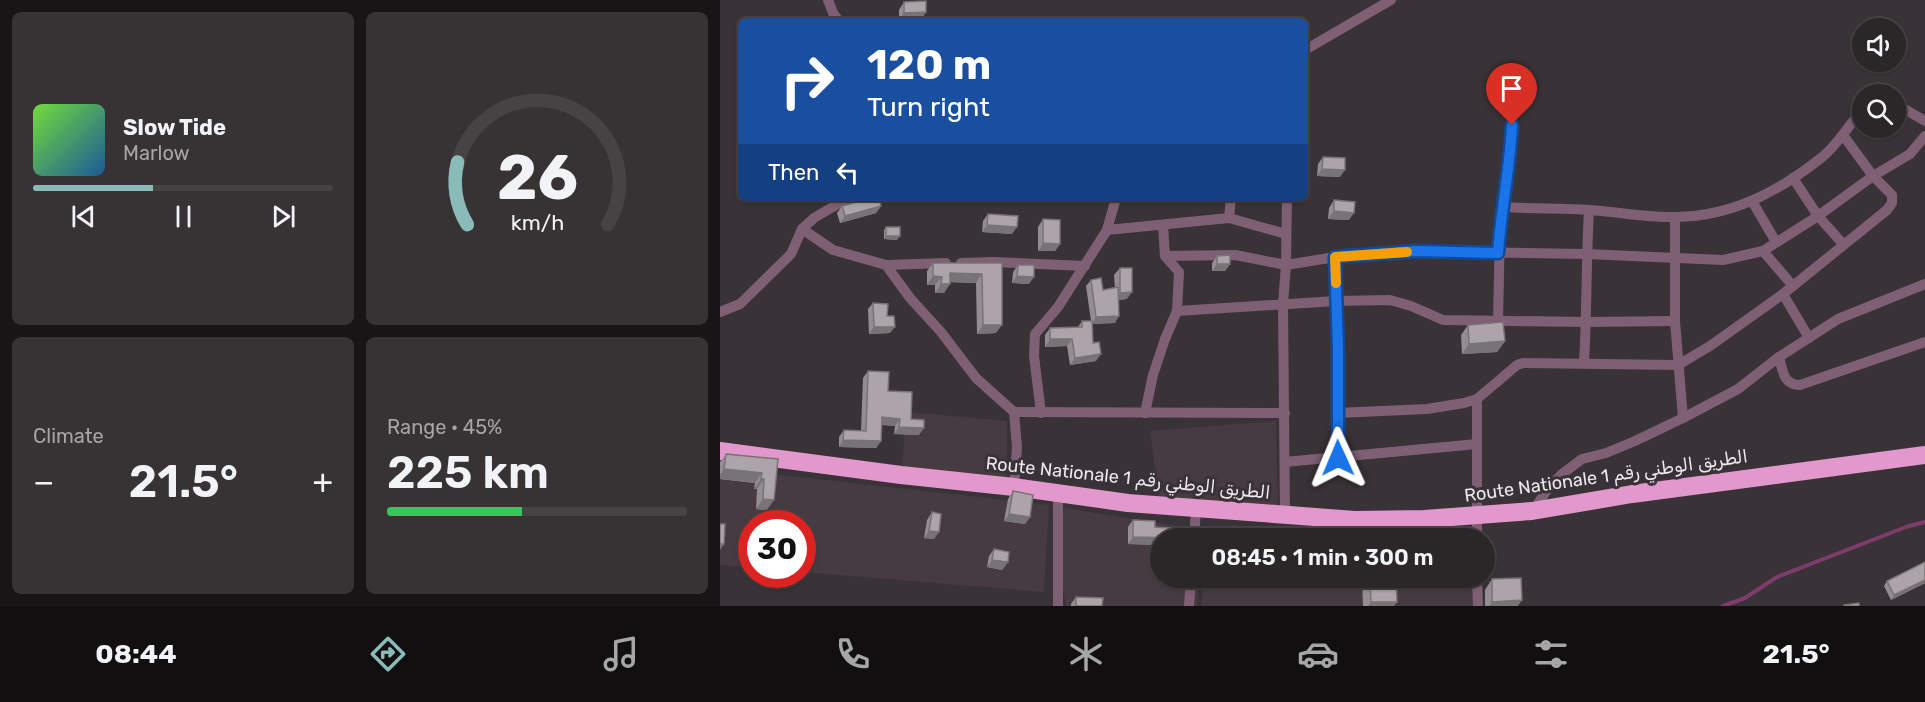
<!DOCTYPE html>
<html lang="en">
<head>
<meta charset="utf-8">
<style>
	:root { --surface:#2b2628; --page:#373234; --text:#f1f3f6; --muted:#a6a5a8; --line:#474345; --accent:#8bbbb9 }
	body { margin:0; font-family:Rubik,"Noto Naskh Arabic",sans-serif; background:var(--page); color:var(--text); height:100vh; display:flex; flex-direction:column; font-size:22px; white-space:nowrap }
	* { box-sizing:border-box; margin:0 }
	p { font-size:20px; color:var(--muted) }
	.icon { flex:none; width:33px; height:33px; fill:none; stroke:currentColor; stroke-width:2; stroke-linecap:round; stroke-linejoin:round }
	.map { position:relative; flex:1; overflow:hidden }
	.sheet { display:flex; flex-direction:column; gap:12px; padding:12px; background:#181516; width:720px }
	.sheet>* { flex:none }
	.guide { position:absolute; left:18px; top:18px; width:570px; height:183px; border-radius:9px; box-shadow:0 2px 4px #0004,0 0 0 2px var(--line); background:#1a4fa0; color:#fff; overflow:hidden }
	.tools { position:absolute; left:1132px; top:18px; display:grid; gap:12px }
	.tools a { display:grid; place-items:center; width:54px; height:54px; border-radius:50%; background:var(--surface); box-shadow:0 2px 4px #0004,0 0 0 2px var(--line); font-size:30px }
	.speed { position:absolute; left:18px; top:510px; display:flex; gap:12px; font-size:30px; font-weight:700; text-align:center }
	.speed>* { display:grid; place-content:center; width:78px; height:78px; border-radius:50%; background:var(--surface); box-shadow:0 2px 4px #0004,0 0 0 2px var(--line); line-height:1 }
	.speed .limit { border:9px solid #d22; background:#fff; color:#111 }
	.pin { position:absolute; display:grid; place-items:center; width:51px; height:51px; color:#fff; margin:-62px -26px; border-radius:50% 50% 50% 0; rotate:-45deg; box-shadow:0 0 6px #0007 }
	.pin .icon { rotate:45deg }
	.me { position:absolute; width:66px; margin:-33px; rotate:359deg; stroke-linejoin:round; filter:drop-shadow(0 0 4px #0008) }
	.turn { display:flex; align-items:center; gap:21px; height:126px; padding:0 30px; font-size:27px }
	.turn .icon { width:78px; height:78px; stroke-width:2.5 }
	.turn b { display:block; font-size:42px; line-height:51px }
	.then { display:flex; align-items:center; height:57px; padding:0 30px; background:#0003; gap:12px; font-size:22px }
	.big { font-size:45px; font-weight:600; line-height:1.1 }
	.sheet .card { flex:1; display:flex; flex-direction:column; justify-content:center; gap:9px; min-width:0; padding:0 21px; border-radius:9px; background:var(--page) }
	.sheet .dial { align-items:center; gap:0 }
	.dial svg { height:156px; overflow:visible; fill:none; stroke:var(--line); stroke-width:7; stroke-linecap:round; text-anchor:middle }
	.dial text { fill:var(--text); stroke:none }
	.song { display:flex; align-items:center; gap:18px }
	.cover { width:72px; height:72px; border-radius:9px; background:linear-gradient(135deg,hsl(100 70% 55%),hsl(210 70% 35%)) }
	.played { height:6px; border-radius:3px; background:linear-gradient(90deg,var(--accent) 40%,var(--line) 40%) }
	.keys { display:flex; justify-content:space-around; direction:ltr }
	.heat { display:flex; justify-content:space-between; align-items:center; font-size:33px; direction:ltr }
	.charge { height:9px; border-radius:4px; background:linear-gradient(90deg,#34c759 45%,var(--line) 0) }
	.sheet .tiles { flex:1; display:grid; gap:12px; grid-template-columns:repeat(2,1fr) }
	.trip { position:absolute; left:430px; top:528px; width:345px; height:60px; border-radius:30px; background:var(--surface); box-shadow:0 2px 4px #0004,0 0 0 2px var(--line); font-weight:600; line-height:60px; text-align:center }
	.menu { display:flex; height:96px; justify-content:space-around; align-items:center; background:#110f10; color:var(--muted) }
	.menu .icon { width:42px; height:42px }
	.menu .selected { color:var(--accent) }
	.menu b { font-size:27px; color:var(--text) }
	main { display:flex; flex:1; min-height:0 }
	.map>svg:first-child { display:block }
	.built { fill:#473b42 }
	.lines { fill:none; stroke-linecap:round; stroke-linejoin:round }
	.stream { stroke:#7e3c6c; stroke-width:4 }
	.street { stroke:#7e5f74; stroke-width:10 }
	.highway { stroke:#e298cc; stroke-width:18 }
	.wall { fill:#948d91 }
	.shaded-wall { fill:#787376 }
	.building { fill:#aca4a9; stroke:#787376; stroke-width:1.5 }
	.route-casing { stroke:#114b97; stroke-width:15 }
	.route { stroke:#1a73e8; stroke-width:10 }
	.slow { stroke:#f59e0b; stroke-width:10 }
	.labels { text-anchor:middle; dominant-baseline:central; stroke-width:6; stroke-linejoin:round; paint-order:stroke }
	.street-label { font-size:18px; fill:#ece8eb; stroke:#393236 }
</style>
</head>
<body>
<main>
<section class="sheet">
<div class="tiles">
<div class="card">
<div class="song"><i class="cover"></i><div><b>Slow Tide</b><p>Marlow</p></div></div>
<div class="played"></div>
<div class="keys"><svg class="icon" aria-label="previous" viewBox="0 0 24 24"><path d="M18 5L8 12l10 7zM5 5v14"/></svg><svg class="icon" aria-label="pause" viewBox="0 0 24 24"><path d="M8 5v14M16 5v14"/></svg><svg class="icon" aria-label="next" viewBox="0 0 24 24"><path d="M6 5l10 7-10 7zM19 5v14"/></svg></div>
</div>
<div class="card dial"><svg viewBox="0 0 100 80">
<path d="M14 69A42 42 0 1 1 86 69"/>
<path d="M14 69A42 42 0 0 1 9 37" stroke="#8bbbb9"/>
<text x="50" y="56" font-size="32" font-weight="700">26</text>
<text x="50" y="72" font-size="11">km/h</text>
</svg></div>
<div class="card"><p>Climate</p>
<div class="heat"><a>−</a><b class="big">21.5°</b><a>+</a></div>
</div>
<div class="card"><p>Range · 45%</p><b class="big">225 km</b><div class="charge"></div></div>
</div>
</section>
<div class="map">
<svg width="1205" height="606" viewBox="0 0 1205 606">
	<rect width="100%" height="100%" fill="#393236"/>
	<g class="built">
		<path d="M186,412l101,9v57l-105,-9z"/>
		<path d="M556,421l2,87 -119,-10 -9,-67z"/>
		<path d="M0,468l329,37 -5,87 -241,-20 -1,-48h-50l-1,43 -31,-2z"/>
		<path d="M345,508l137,22 -1,8h-40v40h38l-2,28h-131l-5,-30 -2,-61z"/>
		<path d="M484,578h271l-1,28h-273z"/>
	</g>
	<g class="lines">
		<path class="stream" d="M1003,606l22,-8 32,-21 129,-50 19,-5"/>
		<g class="street">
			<path d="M108,0l5,13 6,8"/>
			<path d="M585,50l86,-50"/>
			<path d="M1176,104l29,17"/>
			<path d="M1073,178l25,38 25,28"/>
			<path d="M1032,201l24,41"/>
			<path d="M784,207c29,2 58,1 86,3 29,2 58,8 87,7 55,-1 101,-25 144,-59 17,-13 27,-33 42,-48"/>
			<path d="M955,217v104l8,97"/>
			<path d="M509,218l2,-20"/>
			<path d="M82,229l31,21 53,15 24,33 31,34 35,46 38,34 3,35 -3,40"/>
			<path d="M387,230l122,-12 57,16"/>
			<path d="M1043,251l30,35"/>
			<path d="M445,256l70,-1 51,10 49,-8 81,-6 170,3 137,6 40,-9 55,-35 55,-40 37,-22 15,-18"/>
			<path d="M615,257l3,92v109"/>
			<path d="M241,263l32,-1 92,4"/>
			<path d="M166,265l60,-2"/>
			<path d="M1063,294l26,44"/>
			<path d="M457,311l159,-10 54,-1 21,6 32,14 144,2 88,-1"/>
			<path d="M0,312l20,-8 51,-50 11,-25 12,-11 34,-20"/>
			<path d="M778,321l2,-93 10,-70 2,-33"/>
			<path d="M1059,357c4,14 4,28 21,28l125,-43"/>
			<path d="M864,363c3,-51 2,-102 5,-153"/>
			<path d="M294,412l271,1"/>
			<path d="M321,413l-7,-57 1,-22 23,-27 49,-77 9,-32"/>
			<path d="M425,413l8,-38 12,-36 12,-28 2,-39 -14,-16 -2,-30"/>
			<path d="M617,413l90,-4 37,-6 13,-4 40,-34 6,-2 155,2 32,-19 73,-52 104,-84 5,-7v-8l-19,-19 -30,-41"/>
			<path d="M565,462l192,-18"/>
			<path d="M813,511l16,-24 13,-13 20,-15 24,-6 29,-12 48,-23 55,-29 41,-32 59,-38 87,-35"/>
			<path d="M565,516l-2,-212 3,-39 1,-67"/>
			<path d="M474,538l2,-28"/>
			<path d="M757,538v-139"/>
			<path d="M757,578l1,28"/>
			<path d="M338,606v-113"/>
			<path d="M469,606l2,-28"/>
		</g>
		<path class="highway" d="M0,451l181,24 113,12 114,16 227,17 69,-1 108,-8 100,-17 293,-39"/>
	</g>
	<g class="wall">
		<path d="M184,2l22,10 -5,7 -22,1v-10z"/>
		<path d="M603,157l17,20 -23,-1 1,-12z"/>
		<path d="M42,198h9l-5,5z"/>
		<path d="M614,200l15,20 -21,-1 1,-11z"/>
		<path d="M122,206h39l-5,7 -36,10 -3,-10z"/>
		<path d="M268,214l24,20 -30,-2 1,-11z"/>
		<path d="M323,219l17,25 -5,7h-17v-24z"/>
		<path d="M166,227l11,13 -13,-1v-9z"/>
		<path d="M497,256l13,8 -5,7h-13v-8z"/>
		<path d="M213,263h69l-6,70 -19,1 -1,-51 -26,-1 -6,11h-9v-8h-8v-14z"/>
		<path d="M298,265l11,19 -17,-1 1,-11z"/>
		<path d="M400,268l7,31 -8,1 -4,23 -23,1 1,19 3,18 -26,4 -3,-19 -22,1v-12l5,-7 28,-1 4,-6h9l-5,-35 5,-6 12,10 12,-2 -1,-13z"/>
		<path d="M153,303l14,13 3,17 -21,1 -1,-25z"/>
		<path d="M748,325l37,16 -8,11 -35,2 -1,-19z"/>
		<path d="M148,371l20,20 23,28 8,16 -25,-1 1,-8 -13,-1 -1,16 -5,7 -37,-1v-10l5,-7 17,1 2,-53z"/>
		<path d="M6,454l52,5 -11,51 -11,-1 1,-20h-3l1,-6 -35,-4v-17z"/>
		<path d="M293,491l17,26 -5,7 -21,-3 4,-22z"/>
		<path d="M212,512l2,27 -10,-1 3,-18z"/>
		<path d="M413,520l22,7 27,11h-21v15h-3l1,-8 -31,-1v-17z"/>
		<path d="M501,527l31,4 35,7h-73v-2z"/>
		<path d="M274,549l14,13 -6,8 -15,-3 2,-11z"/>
		<path d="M1205,562v21l-34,17 -7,-14 3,-5z"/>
		<path d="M590,578h23v1l-5,7h-18z"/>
		<path d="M642,578h34l-2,28h-31z"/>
		<path d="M772,579l26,27h-33v-16z"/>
		<path d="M356,597l26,9h-31v-2z"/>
	</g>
	<g class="shaded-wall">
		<path d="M206,12l-5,7 -22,1 5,-7z"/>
		<path d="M602,169l23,1 -5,7 -23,-1z"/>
		<path d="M520,198h28l-2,2z"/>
		<path d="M161,206l-5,7 -36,10 5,-7z"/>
		<path d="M614,211l20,2 -5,7 -21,-1z"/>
		<path d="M267,225l30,2 -5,7 -30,-2z"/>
		<path d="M166,236h14l-3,4 -13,-1z"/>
		<path d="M323,243l17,1 -5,7h-17z"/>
		<path d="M497,264h13l-5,7h-13z"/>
		<path d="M230,273l32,1 -6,9 -32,-1z"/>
		<path d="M213,276l9,1 -7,8h-8z"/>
		<path d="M297,276l17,1 -5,7 -17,-1z"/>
		<path d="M221,284h9l-6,9h-9z"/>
		<path d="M412,292l-5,7 -12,1 5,-7z"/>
		<path d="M399,316l-4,7 -23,1 4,-7z"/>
		<path d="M263,325h19l-6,8 -19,1z"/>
		<path d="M154,327h21l-5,6 -21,1z"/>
		<path d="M330,339h22l-5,7 -22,1z"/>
		<path d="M785,341l-8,11 -35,2 7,-10z"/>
		<path d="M381,354l-5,7 -26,4 5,-7z"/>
		<path d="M162,417l18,2 -5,7 -18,-2z"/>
		<path d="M179,427l25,1 -5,7 -25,-1z"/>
		<path d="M123,440l38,1 -5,7 -37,-1z"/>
		<path d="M4,469l38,4 -7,10 -35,-4v-4z"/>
		<path d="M41,479h3l-7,10h-3z"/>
		<path d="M43,499l11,1 -7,10 -11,-1z"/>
		<path d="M289,514l21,3 -5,7 -21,-3z"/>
		<path d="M209,531l10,1 -5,7 -10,-1z"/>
		<path d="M413,537l31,1h-3v4l-2,3 -31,-1z"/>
		<path d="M0,544h4l-4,6z"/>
		<path d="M272,560l16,2 -6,8 -15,-3z"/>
		<path d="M595,579h18l-5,7h-18z"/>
		<path d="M1205,580v3l-34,17 3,-5z"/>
		<path d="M802,600l-4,6h-29l3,-4z"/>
		<path d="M651,602h26l-3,4h-26z"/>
	</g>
	<g class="building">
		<path d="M206,1v11l-22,1v-11z"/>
		<path d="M603,157l22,1v12l-23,-1z"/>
		<path d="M150,198h9l2,8 -36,10 -3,-10z"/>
		<path d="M614,200l21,2 -1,11 -20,-2z"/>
		<path d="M268,214l30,2 -1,11 -30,-2z"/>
		<path d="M323,219l17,1v24l-17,-1z"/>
		<rect x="166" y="227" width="14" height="9"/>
		<path d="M510,255v9h-13v-8z"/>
		<path d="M213,263h69v62h-19l-1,-51 -32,-1v11h-9l1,-7 -9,-1z"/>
		<path d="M298,265h16v12l-17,-1z"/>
		<path d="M400,268h12v24l-12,1z"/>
		<path d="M381,278l2,12 15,-3 1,29 -23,1 -5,-37z"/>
		<path d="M153,303l15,1 -1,12h7l1,11h-21z"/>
		<path d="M362,321h10l1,22 6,-1 2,12 -26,4 -3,-19h-22v-11l32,-1z"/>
		<path d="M783,322l2,19 -36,3 -1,-19z"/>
		<path d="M148,371l21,1 -1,19 24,1 -1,27 13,1v8l-25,-1 1,-8 -18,-2 -1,24 -38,-1 1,-10 22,1z"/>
		<path d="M6,454l52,5 -4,41 -11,-1 1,-20h-3l1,-6 -38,-4z"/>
		<path d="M293,491l20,4 -3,22 -21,-3z"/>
		<path d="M212,512l9,2 -2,18 -10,-1z"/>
		<path d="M413,520l22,1v6l28,2 -1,9 -49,-1z"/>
		<path d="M0,524h5l-1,20h-4z"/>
		<path d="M501,527l31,1v3l35,1v6h-66z"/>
		<rect x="610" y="537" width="10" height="1"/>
		<path d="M274,549l15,3 -1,10 -16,-2z"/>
		<path d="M1205,562v18l-31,15 -7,-14z"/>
		<rect x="595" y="578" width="18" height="1"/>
		<path d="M650,578h26l1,24h-26z"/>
		<path d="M801,578l1,22 -30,2v-23z"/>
		<path d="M356,597l27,1 -1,8h-26z"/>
		<path d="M1139,603v3h-15v-1z"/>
	</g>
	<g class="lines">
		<g class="route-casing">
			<path id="route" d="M618,458v-109l-3,-92 81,-6 82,2c3,-43 12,-85 14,-128"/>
		</g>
		<use href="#route" class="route"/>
		<path class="slow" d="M616,283l-1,-26 72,-5"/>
	</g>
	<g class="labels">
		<g class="street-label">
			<text transform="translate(886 476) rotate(-8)">Route Nationale الطريق الوطني رقم 1</text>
			<text transform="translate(408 478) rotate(6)">Route Nationale الطريق الوطني رقم 1</text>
		</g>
	</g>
</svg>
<div class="tools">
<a><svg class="icon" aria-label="sound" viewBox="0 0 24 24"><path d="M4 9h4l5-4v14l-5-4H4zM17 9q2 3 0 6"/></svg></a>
<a><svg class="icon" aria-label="search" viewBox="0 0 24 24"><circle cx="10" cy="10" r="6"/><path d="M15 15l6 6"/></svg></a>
</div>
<div class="speed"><div class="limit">30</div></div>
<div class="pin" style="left:792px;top:125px;background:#d93025"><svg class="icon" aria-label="arrive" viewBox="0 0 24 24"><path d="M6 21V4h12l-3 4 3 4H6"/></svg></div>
<svg class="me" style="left:618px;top:458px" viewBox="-20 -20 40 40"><path d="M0-17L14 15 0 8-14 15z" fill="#1a73e8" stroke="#fff" stroke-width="4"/></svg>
<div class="trip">08:45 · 1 min · 300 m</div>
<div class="guide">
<div class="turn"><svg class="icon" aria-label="right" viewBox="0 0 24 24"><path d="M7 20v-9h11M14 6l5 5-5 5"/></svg><div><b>120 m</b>Turn right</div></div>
<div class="then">Then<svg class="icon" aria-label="left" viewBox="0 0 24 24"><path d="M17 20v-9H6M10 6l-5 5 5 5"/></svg></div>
</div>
</div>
</main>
<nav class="menu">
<b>08:44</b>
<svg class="icon selected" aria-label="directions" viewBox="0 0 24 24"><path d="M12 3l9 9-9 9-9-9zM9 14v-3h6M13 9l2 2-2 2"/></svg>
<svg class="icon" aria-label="music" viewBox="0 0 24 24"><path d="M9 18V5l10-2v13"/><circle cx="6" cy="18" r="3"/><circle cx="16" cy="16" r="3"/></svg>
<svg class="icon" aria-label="phone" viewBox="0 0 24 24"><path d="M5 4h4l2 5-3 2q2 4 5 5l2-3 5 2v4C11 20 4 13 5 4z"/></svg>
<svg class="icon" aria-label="climate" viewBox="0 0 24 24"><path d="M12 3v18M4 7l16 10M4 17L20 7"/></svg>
<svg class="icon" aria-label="car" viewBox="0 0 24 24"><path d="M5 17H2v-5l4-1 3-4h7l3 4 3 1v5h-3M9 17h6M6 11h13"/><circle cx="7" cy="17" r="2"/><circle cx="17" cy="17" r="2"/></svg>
<svg class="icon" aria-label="filters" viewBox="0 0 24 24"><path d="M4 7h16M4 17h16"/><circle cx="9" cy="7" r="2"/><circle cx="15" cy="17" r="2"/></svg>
<b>21.5°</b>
</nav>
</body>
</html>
